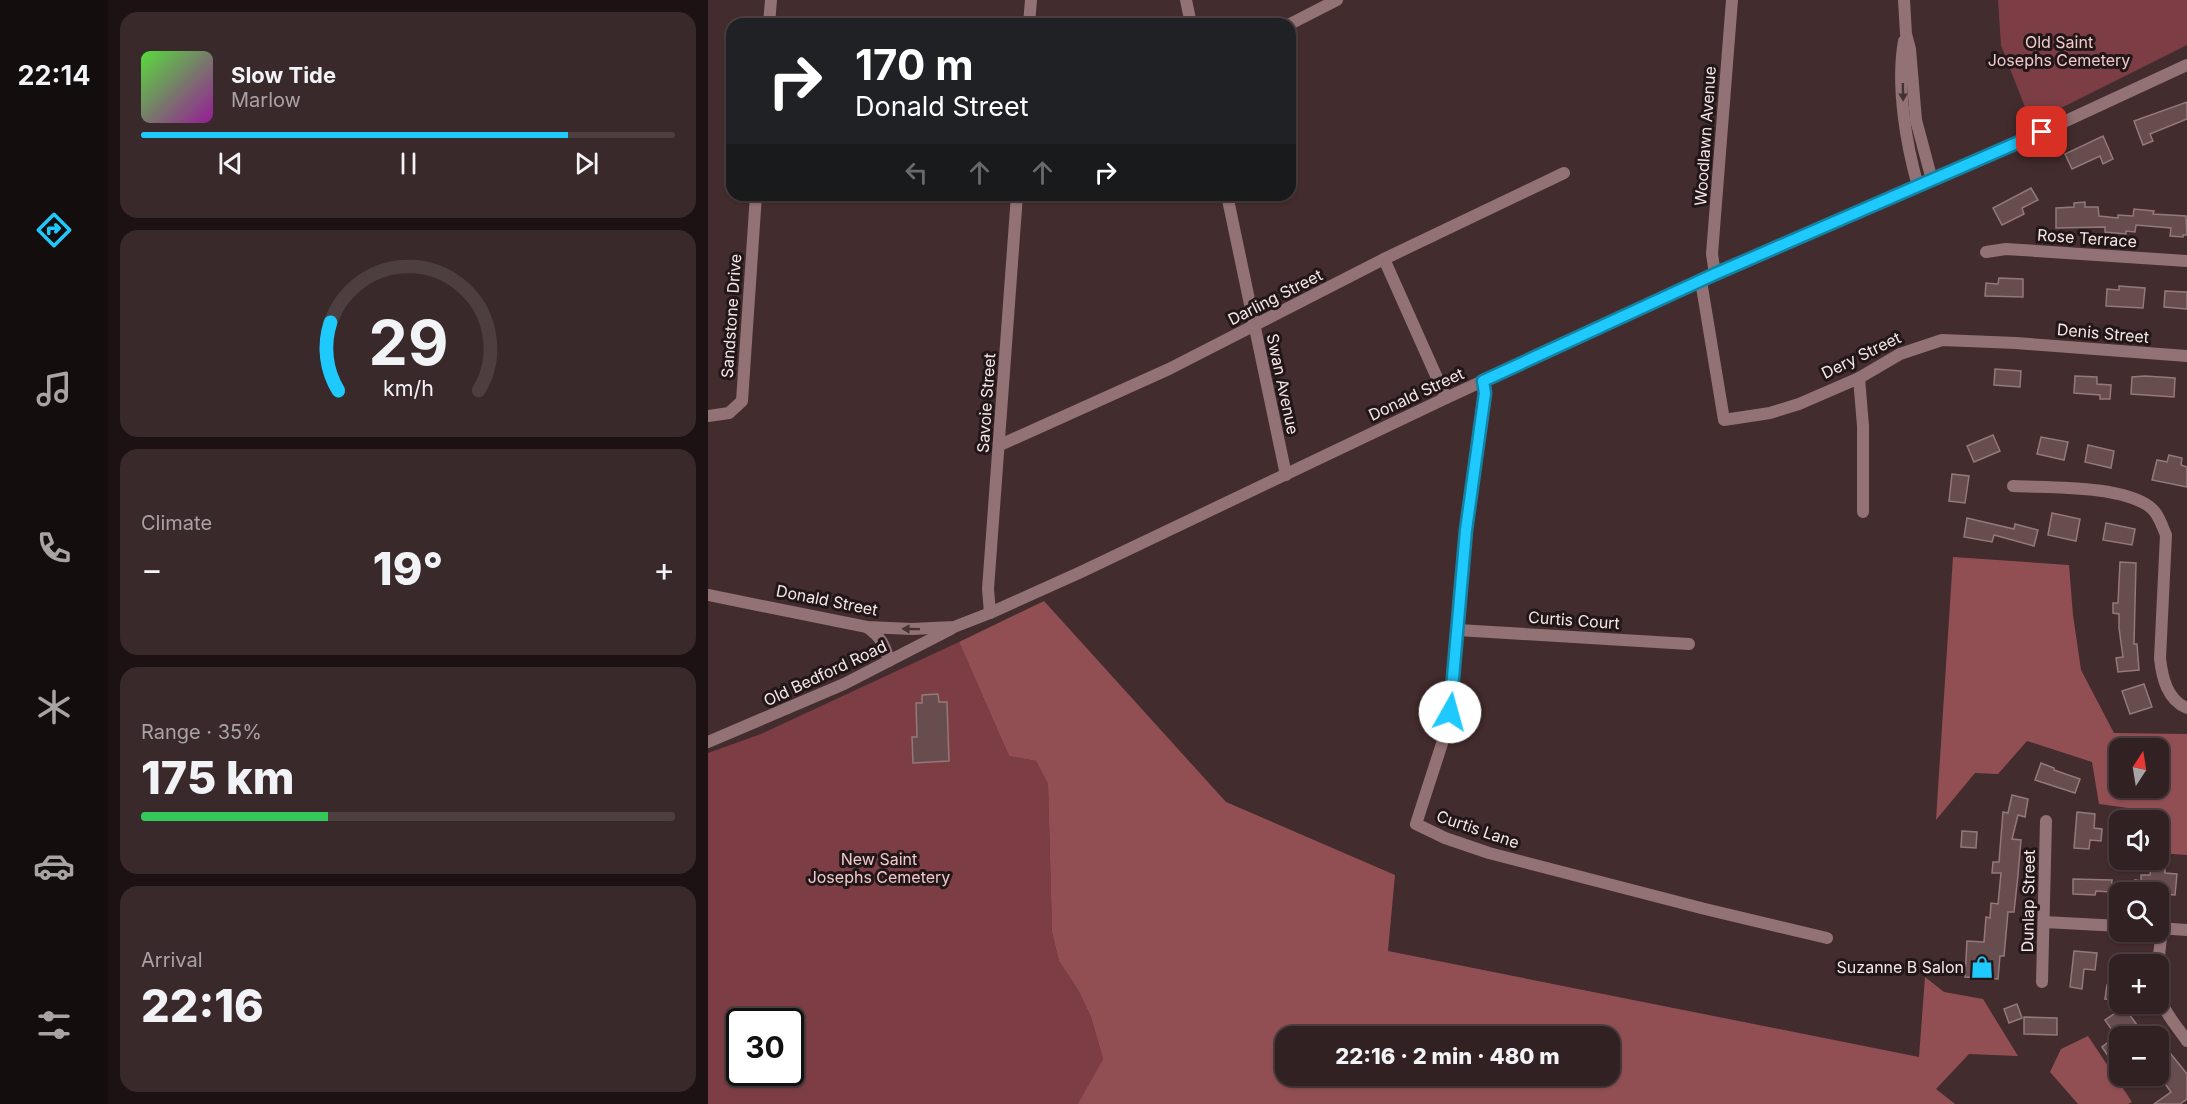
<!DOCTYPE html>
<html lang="en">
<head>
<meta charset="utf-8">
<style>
	:root { --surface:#322122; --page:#3a292a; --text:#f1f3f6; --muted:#a8a3a5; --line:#4d3e40; --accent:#1dc9fd }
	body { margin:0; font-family:Inter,sans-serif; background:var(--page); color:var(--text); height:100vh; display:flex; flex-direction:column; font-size:22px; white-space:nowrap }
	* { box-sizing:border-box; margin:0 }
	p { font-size:20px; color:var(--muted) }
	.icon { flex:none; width:33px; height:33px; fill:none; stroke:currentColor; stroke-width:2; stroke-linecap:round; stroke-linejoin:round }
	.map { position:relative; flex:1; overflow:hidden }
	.details { display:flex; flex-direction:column; gap:12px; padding:12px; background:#1c1213; width:600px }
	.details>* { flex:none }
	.hud { position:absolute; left:18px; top:18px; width:570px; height:183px; border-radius:18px; box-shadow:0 2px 4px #0004,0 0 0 2px var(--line); background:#202124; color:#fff; overflow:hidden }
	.needle { width:39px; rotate:12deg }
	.tools { position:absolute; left:1401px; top:738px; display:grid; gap:12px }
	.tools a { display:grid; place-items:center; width:60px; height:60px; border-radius:12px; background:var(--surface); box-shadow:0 2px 4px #0004,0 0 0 2px var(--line); font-size:30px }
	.speed { position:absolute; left:18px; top:1008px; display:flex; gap:12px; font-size:30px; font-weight:700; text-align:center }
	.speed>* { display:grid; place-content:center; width:78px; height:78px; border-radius:50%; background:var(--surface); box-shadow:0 2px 4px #0004,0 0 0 2px var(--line); line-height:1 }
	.speed .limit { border:3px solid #111; border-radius:9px; background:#fff; color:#111 }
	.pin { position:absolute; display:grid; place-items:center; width:51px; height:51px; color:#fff; margin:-26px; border-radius:12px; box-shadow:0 3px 9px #0006 }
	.me { position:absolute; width:66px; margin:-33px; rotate:7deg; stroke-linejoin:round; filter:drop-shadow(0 0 4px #0008) }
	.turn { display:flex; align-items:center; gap:21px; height:126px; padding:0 30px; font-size:27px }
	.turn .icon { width:78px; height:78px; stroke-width:2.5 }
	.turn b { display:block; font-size:42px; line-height:51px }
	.lanes { display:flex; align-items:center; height:57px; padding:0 30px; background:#0003; justify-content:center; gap:30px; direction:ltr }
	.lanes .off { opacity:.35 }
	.big { font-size:45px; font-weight:800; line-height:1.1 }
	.details .widget { flex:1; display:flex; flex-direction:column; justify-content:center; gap:9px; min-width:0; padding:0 21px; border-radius:18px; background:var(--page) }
	.details .dial { align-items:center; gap:0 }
	.dial svg { height:156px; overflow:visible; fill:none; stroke:var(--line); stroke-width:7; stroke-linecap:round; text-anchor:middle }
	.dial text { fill:var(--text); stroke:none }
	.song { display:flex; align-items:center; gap:18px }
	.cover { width:72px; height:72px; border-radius:9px; background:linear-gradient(135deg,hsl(110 70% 55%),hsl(300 70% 35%)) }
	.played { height:6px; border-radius:3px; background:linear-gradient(90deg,var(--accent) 80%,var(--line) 80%) }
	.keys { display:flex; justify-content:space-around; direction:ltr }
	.heat { display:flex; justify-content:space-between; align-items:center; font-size:33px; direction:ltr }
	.charge { height:9px; border-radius:4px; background:linear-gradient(90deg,#34c759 35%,var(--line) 0) }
	.trip { position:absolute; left:567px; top:1026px; width:345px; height:60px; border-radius:18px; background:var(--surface); box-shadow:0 2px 4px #0004,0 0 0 2px var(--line); font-weight:800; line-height:60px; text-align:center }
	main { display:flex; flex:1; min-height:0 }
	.tab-bar { display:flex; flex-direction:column; width:108px; justify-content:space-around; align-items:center; background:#140d0e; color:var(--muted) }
	.tab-bar .icon { width:42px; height:42px }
	.tab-bar .current { color:var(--accent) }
	.tab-bar b { font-size:27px; color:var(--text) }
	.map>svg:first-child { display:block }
	.green { fill:#7c3e44; fill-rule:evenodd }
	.forest { fill:#914f54; fill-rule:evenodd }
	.building { fill:#674d4e; stroke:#95787a; stroke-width:1.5 }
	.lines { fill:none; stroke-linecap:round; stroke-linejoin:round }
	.minor { stroke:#927274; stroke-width:12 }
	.tertiary { stroke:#927274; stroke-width:12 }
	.oneway { fill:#443234 }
	.route-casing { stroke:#1383a4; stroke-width:15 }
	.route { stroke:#1dc9fd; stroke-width:10 }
	.labels { text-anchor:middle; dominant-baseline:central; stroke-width:6; stroke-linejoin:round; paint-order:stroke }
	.park-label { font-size:16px; fill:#f3c9cb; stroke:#221718 }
	.street-label { font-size:16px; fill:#f7e7e7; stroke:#221718 }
	.poi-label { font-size:16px; fill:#f7e7e7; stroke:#221718; text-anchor:end }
</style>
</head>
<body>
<main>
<nav class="tab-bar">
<b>22:14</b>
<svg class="icon current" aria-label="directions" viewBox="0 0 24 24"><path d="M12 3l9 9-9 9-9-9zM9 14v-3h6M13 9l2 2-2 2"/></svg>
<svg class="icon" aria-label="music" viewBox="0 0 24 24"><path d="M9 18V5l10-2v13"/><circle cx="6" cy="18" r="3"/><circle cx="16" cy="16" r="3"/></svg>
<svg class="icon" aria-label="phone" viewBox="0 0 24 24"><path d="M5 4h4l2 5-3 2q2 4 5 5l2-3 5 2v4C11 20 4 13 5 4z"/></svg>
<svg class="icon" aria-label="climate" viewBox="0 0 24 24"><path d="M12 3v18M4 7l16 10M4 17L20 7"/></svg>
<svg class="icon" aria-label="car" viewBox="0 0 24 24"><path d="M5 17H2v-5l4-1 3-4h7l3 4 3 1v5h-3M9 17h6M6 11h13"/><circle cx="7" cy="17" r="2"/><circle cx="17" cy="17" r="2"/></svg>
<svg class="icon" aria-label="filters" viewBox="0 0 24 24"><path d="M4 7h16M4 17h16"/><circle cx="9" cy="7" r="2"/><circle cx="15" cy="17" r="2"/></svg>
</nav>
<section class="details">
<div class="widget">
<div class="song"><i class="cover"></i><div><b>Slow Tide</b><p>Marlow</p></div></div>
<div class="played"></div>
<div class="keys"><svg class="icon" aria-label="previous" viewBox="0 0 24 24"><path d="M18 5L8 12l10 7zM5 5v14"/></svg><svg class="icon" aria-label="pause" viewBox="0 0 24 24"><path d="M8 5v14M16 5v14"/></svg><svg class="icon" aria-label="next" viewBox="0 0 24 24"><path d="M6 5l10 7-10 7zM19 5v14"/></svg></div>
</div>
<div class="widget dial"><svg viewBox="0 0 100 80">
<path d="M14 69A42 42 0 1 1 86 69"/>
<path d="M14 69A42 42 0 0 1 10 34" stroke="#1dc9fd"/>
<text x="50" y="56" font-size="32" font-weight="700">29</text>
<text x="50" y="72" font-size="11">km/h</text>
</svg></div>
<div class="widget"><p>Climate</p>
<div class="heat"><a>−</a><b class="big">19°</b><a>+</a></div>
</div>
<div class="widget"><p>Range · 35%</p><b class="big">175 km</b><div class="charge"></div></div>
<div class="widget"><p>Arrival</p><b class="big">22:16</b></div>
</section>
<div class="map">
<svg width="1479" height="1104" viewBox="0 0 1479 1104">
	<rect width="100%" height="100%" fill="#432c2d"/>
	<g class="green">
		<path d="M1290,0h189v45l-156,78 -30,-78z"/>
		<path d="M251,642l50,114 27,5 12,23 4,148 7,29 19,29 13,27 12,42 -24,45h-371v-351l53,-19zM32,1022h50v50h-50z"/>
	</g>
	<g class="forest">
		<path d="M1245,557l116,8 4,50 8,55 33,63 73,1v121l-28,-2 -1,-33h-32l2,-12 -29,-4 -7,-42 -65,-21 -29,33 -23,-1 -39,47zM1412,748h38v40h-38z"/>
		<path d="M336,601l182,201 169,73 -7,76 531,106 6,-80 19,15 39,7 35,57 -49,-2 -33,35 19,15h-877l25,-45 -12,-42 -13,-27 -19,-29 -7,-29 -4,-148 -12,-23 -27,-5 -50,-114zM578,1036h324v40h-324z"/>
		<path d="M1380,1036l44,66 -4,2h-50l-28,-32 11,-23z"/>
	</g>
	<g class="building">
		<path d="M1479,102v17l-37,15 3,7 -10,4 -9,-24z"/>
		<path d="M1395,136l10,23 -10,5 -3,-8 -28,13 -7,-15z"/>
		<path d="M1323,188l7,12 -16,8 2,6 -22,11 -9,-17z"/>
		<path d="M1377,202v5h13l1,9 19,2v-3l15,1 1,-7 20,2 -1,3 33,2 1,19h-4v2l-13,-1 1,-8 -35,-3 -1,7 -9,-1v3l-21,-2v-5l-49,1v-20l18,-1v-4z"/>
		<path d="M1291,278l24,1v18l-38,-1 1,-13 12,1z"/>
		<path d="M1411,286l26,2 -2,20 -37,-2 1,-17 12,1z"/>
		<path d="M1457,291l22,1v17l-23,-2z"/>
		<path d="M1287,369l26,2 -1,16 -26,-2z"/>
		<path d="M1367,376l22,1v7l14,1 -1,14h-10v-4l-26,-2z"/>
		<path d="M1437,376l30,2 -1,19 -43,-3 1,-17z"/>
		<path d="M1285,435l7,16 -26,11 -7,-16z"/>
		<path d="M1333,437l27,5 -4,18 -27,-6z"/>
		<path d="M1380,445l26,6 -3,17 -26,-6z"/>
		<path d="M1461,455l13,3 -1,7 6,2v20l-35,-7 5,-20 10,2z"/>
		<path d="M1244,474l17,2 -4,27 -16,-2z"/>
		<path d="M1344,513l28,6 -4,22 -28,-6z"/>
		<path d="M1259,518l47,11 1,-5 23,6 -4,16 -40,-11 -2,7 -28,-5z"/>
		<path d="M1398,523l29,6 -3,16 -29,-5z"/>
		<path d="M1412,562l16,1 -2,81h3l2,26 -21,2 -2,-14 7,-1 -4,-29v-14l-6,-1v-10h5z"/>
		<path d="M1436,684l8,23 -22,7 -8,-23z"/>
		<path d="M230,694l1,8h8l2,59 -36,2 -1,-26h5l-1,-34h6v-8z"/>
		<path d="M1333,763l13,5v2l26,9 -5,14 -40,-13z"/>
		<path d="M1304,795l16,4 -3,18 -7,-2 -6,24 9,1 -3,35 -4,37h-6l-4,44h-4l-2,23 -33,-2 2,-36 17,1 2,-25 4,1 1,-15 7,1 3,-31h-9l1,-11h6l4,-50 5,1z"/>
		<path d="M1369,812l18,2 -1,14 8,1 -1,12 -11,-1 -1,9 -15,-1z"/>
		<path d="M1254,831l15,1 -1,16 -15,-1z"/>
		<path d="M1443,867l14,1v5l12,1 -2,21 -40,-3v-12l6,1v-6h9z"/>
		<path d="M1365,879l39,1 -1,12 -15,-1 -1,4 -22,-1z"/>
		<path d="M1366,951l23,2 -2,17 -11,-1 -2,20 -12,-2z"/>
		<path d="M1399,985l13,1 -2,14 -13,-1z"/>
		<path d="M1309,1004l5,14 -13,5 -5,-14z"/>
		<path d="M1416,1007l21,29h-25v12l-12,8 -6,-9 14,-11 -11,-16z"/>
		<path d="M1316,1017l33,1v17l-33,-1z"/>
		<path d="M1450,1038l29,36v25l-7,5h-26l17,-12 -13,-18z"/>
	</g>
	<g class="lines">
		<g class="minor">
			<path d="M478,0l5,24"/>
			<path d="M1196,0l2,34 4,15 6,71 16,60"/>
			<path d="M61,24l2,-24"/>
			<path d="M321,24l2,-24"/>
			<path d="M582,24l47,-24"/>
			<path d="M1196,41c-8,44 2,103 14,145"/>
			<path d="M519,195l59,280"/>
			<path d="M1278,252l20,-3 181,12"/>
			<path d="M676,259l62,139"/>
			<path d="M1007,274l-3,-20 20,-254"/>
			<path d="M993,281l23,139 46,-7 29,-9 60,-26 41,-24 42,-14 74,3 171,13"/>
			<path d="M1151,378l4,48v86"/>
			<path d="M775,381l2,12 -19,137 -8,100 -11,98 -31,96 29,14 44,15 216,56 122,29"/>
			<path d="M0,416l21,-3 13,-12 14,-206"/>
			<path d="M292,445l169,-76 215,-110 180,-86"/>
			<path d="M1305,486c36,2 108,-1 137,21 9,7 12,19 16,28l-6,123c2,19 7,42 27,50"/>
			<path d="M282,613l-2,-24 29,-394"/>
			<path d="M750,630l231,14"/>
			<path d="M1336,922l76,4"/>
			<path d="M1450,928l29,2"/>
			<path d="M1454,929c-2,22 -8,50 -1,72 6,15 17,27 26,40"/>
			<path d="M1334,982l4,-161"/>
		</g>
		<g class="tertiary">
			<path d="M0,595l159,32 45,2 42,-2 36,-14 91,-41 365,-174 269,-124 327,-142 145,-67"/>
			<path d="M159,627c14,10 18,18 22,34"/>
			<path d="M0,742l136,-58 107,-55"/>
		</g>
	</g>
	<defs><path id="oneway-solid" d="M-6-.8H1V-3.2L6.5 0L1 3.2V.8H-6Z" transform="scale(1.5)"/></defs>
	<g class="oneway">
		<use href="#oneway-solid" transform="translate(1195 92) rotate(89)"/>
		<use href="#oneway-solid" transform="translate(203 629) rotate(-179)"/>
	</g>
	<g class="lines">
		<g class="route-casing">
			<path id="route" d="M742,712l16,-182 19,-137 -2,-12 232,-107 327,-142"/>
		</g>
		<use href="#route" class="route"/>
	</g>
	<defs>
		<g id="shop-bare" transform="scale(1.8)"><path d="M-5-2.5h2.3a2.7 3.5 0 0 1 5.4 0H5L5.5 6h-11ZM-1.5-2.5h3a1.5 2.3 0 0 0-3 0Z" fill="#1dc9fd" stroke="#221718" stroke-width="2.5" paint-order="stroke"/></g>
	</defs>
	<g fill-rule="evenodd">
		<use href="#shop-bare" x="1274" y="967"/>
	</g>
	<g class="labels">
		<g class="park-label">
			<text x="1351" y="42">Old Saint<tspan x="1351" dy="18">Josephs Cemetery</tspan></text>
			<text x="171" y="859">New Saint<tspan x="171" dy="18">Josephs Cemetery</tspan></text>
		</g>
		<g class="street-label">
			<text transform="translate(997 136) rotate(-86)">Woodlawn Avenue</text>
			<text transform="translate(1379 238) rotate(4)">Rose Terrace</text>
			<text transform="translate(567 297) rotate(-27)">Darling Street</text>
			<text transform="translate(23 316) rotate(-86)">Sandstone Drive</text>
			<text transform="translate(1395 333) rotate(5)">Denis Street</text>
			<text transform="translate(1153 355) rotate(-26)">Dery Street</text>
			<text transform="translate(575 384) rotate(78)">Swan Avenue</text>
			<text transform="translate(708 394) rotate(-25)">Donald Street</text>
			<text transform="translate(278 403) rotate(-86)">Savoie Street</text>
			<text transform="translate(119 600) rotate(11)">Donald Street</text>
			<text transform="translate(866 620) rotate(4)">Curtis Court</text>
			<text transform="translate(117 673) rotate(-25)">Old Bedford Road</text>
			<text transform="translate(770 829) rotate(19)">Curtis Lane</text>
			<text transform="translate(1320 901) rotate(-89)">Dunlap Street</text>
		</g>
		<g class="poi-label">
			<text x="1256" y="967">Suzanne B Salon</text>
		</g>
	</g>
</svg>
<div class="tools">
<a><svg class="needle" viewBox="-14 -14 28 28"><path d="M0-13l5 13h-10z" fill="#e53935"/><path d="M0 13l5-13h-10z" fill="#a8a3a5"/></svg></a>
<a><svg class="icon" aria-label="sound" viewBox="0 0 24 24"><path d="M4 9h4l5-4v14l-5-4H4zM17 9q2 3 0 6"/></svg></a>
<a><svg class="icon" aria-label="search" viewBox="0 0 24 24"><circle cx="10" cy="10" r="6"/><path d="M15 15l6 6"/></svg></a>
<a>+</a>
<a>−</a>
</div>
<div class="speed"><div class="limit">30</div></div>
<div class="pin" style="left:1334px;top:132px;background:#d93025"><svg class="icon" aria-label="arrive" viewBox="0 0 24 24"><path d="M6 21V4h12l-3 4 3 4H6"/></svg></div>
<svg class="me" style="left:742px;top:712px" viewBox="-20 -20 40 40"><circle r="19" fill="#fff"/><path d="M0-13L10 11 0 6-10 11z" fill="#1dc9fd"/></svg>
<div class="trip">22:16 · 2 min · 480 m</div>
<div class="hud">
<div class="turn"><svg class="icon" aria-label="right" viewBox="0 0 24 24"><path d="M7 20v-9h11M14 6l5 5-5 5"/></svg><div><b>170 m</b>Donald Street</div></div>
<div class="lanes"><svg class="icon off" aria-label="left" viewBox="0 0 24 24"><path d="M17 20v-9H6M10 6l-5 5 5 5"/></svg><svg class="icon off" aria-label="ahead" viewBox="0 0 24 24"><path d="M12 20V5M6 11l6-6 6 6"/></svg><svg class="icon off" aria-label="ahead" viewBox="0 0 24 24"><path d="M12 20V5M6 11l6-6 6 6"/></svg><svg class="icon" aria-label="right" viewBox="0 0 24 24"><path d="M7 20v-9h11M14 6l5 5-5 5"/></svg></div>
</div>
</div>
</main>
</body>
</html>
